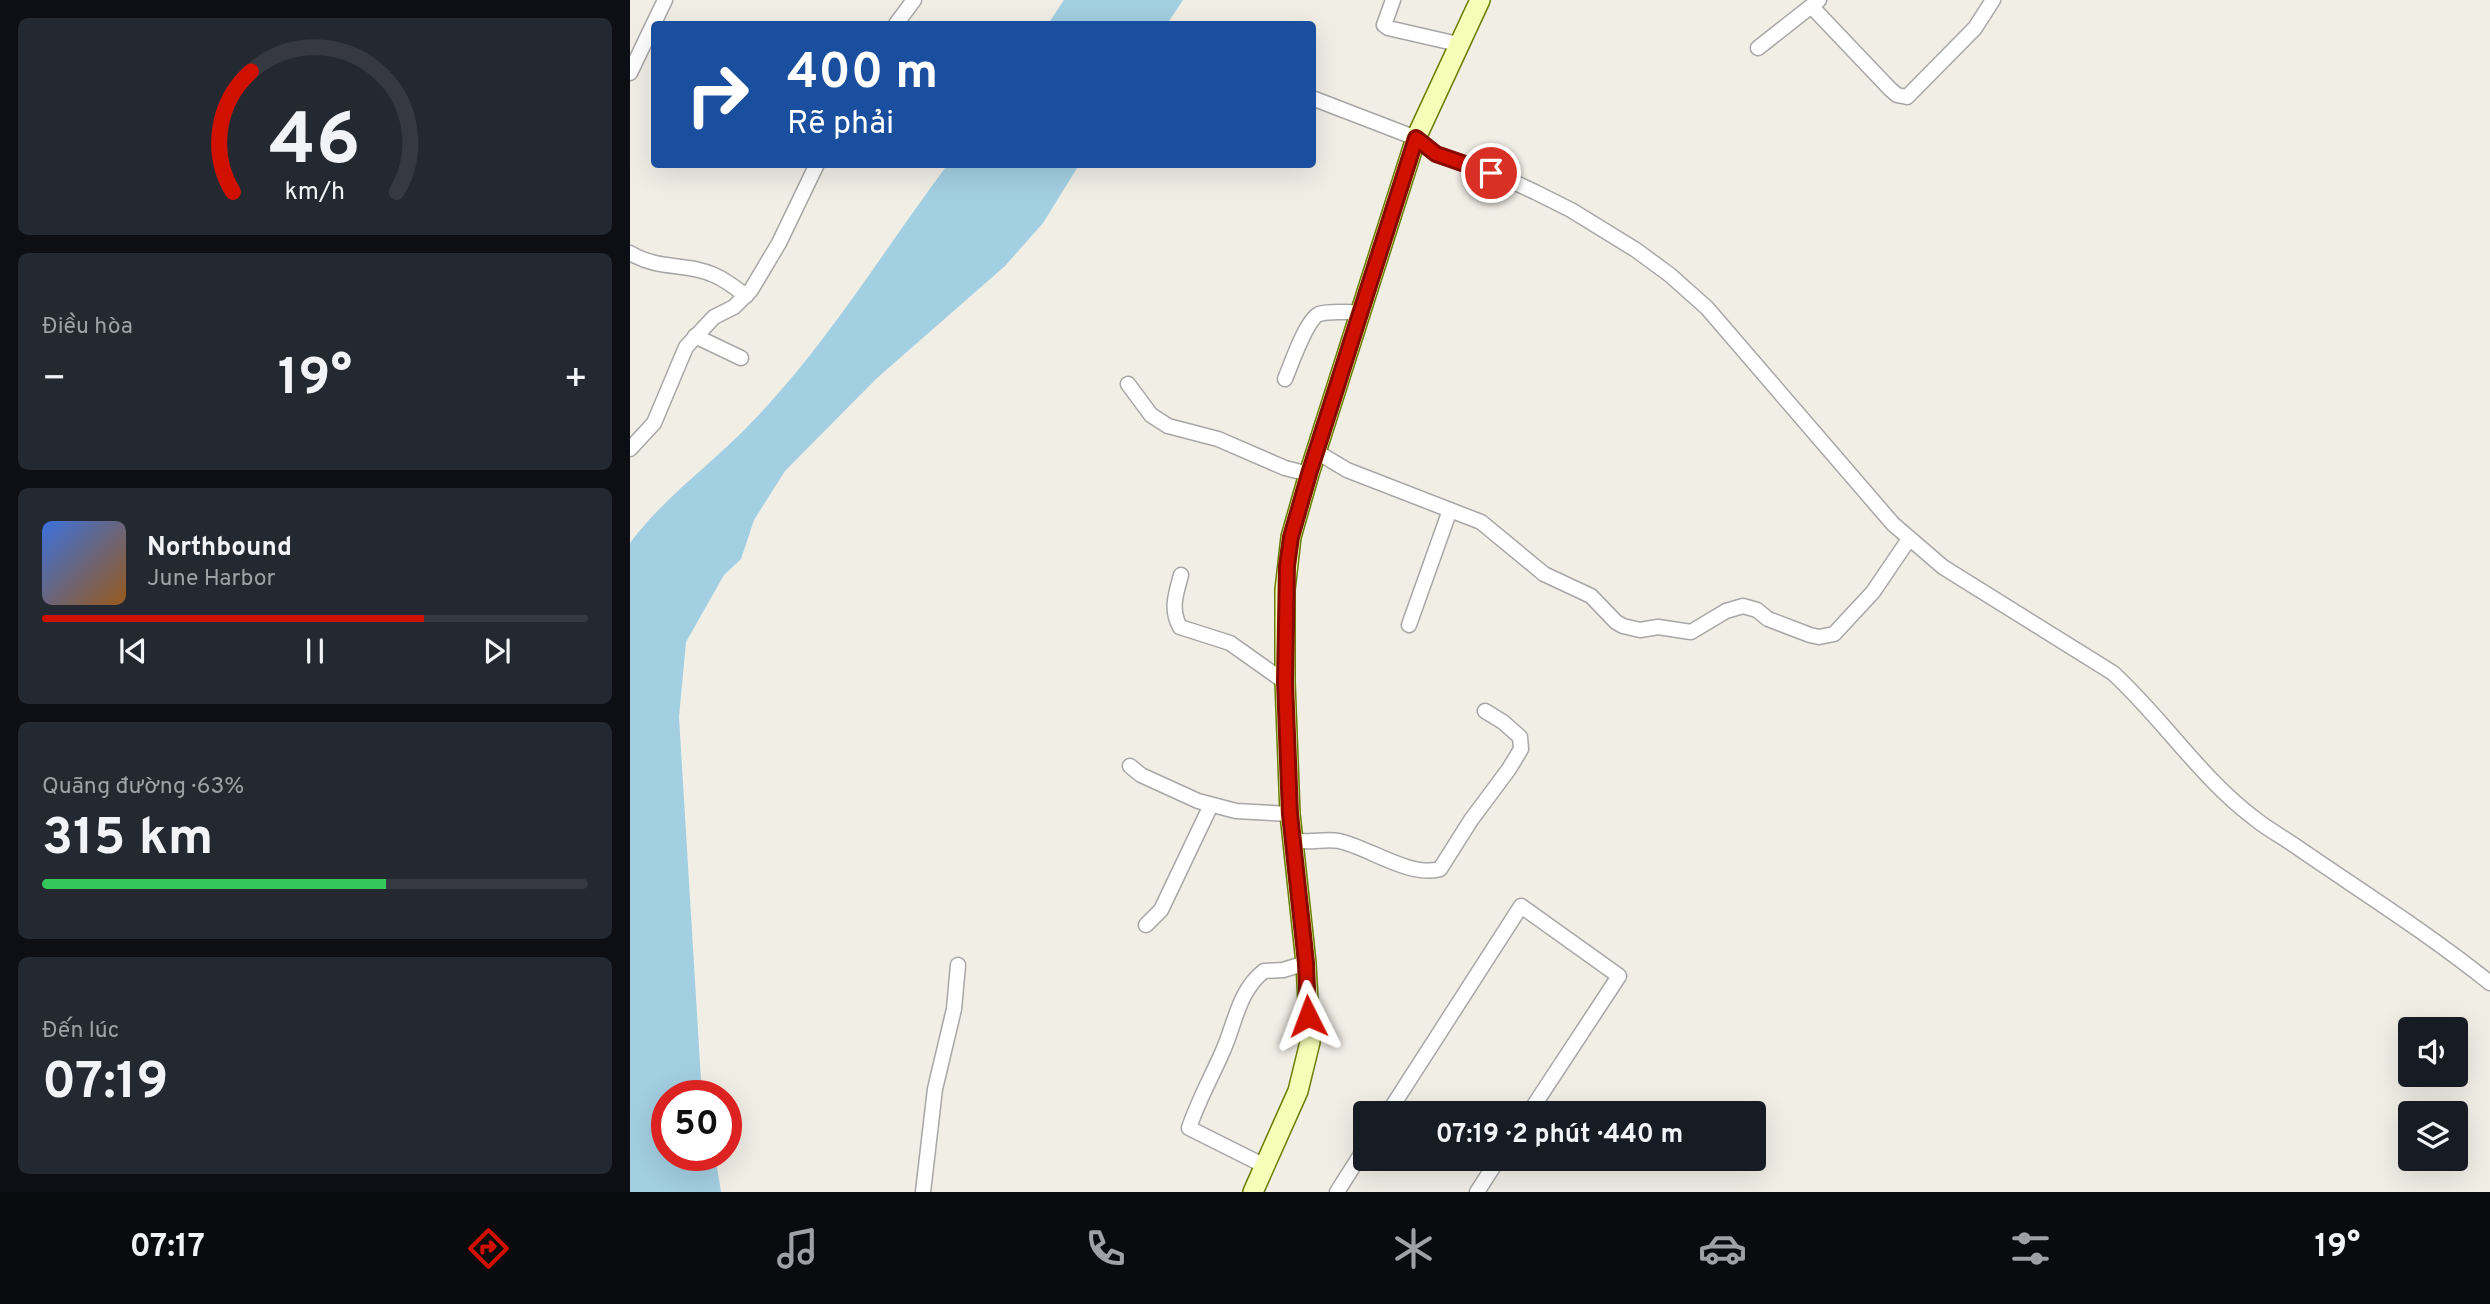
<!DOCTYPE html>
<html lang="vi">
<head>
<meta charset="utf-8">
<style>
	:root { --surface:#171b24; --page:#242831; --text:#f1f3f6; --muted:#9ea1a6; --line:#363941; --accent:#d01000 }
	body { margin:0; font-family:Overpass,sans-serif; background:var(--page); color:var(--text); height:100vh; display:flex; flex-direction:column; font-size:26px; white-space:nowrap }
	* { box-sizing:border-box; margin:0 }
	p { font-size:23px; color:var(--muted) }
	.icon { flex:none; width:38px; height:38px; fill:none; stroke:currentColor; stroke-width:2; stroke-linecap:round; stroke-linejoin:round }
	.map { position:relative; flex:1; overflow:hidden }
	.details { display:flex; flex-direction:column; gap:18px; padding:18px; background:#0d0f14; width:630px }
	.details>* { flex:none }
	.top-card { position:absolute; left:21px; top:21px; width:665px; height:147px; border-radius:7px; box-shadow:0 7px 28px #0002; background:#1a4fa0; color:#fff; overflow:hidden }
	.fabs { position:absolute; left:1768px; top:1017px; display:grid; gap:14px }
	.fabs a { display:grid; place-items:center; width:70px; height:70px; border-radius:7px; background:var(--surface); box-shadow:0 7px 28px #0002; font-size:35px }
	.speed { position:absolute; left:21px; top:1080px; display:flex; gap:14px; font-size:35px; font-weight:700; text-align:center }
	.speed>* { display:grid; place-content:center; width:91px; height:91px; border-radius:50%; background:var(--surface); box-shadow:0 7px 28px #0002; line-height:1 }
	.speed .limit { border:10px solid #d22; background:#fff; color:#111 }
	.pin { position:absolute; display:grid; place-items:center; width:60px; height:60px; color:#fff; margin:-30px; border:4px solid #fff; border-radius:50%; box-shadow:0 2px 7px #0007 }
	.me { position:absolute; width:77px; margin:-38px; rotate:357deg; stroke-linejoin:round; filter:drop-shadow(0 0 5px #0008) }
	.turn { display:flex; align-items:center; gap:24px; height:147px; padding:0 21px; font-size:32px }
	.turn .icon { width:91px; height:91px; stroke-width:2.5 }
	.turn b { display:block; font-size:49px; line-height:60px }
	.big { font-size:52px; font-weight:700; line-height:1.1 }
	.details .card { flex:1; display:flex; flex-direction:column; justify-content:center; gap:10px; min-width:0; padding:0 24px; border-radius:10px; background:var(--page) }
	.details .dial { align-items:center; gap:0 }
	.dial svg { height:182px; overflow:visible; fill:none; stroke:var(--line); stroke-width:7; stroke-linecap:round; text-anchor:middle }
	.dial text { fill:var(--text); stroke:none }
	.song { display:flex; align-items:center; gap:21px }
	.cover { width:84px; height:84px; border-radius:10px; background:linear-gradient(135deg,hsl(220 70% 55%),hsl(30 70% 35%)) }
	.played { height:7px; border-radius:4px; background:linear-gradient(90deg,var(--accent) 70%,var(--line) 70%) }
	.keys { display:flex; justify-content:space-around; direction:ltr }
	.heat { display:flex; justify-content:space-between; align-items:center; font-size:38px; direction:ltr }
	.charge { height:10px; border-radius:5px; background:linear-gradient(90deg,#34c759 63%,var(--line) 0) }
	.trip { position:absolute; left:723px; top:1101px; width:413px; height:70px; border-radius:7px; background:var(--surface); box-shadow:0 7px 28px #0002; font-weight:700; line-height:70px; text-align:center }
	.tabs { display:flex; height:112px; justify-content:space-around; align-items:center; background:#090b0e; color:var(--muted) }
	.tabs .icon { width:49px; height:49px }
	.tabs .on { color:var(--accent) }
	.tabs b { font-size:32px; color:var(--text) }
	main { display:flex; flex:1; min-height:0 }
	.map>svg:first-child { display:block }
	.water { fill:#a3cfe2 }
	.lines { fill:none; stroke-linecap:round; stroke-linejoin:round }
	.minor-casing { stroke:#a7a7a7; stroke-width:17 }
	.secondary-casing { stroke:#677e00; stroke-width:22 }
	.minor { stroke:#fff; stroke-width:14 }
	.secondary { stroke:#f5feb7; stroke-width:19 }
	.route-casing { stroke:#870a00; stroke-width:18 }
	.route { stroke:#d01000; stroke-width:12 }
</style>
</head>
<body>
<main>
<section class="details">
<div class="card dial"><svg viewBox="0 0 100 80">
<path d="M14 69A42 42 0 1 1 86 69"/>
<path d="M14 69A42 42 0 0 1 22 16" stroke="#d01000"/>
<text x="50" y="56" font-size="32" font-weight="700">46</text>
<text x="50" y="72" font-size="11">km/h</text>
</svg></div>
<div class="card"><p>Điều hòa</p>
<div class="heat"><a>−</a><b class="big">19°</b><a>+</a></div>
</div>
<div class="card">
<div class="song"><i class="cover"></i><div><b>Northbound</b><p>June Harbor</p></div></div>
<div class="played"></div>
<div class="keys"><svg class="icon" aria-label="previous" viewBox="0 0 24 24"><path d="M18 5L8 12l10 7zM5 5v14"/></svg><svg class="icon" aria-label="pause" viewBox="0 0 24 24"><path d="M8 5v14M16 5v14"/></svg><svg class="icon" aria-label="next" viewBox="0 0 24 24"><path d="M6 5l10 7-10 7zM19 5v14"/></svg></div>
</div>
<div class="card"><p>Quãng đường · 63%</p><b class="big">315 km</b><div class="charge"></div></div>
<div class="card"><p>Đến lúc</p><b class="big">07:19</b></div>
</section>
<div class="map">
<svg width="1860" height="1192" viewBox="0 0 1860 1192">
	<rect width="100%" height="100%" fill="#f1eee6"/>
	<g class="water">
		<path d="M434,0h119l-16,24h-119z"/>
		<path d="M318,164l131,1 -36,58 -38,43 -128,112 -92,93 -31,49 -13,39 -17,16 -38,67 -7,75 22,363 3,15 -37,1v59h48l6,37h-91v-649c34,-46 81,-78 121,-120 75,-77 132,-172 197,-259z"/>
	</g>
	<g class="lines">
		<g class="minor-casing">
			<g id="minor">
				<path d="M763,0l-9,25 4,3 70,16"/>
				<path d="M1182,7l78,82 7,6 10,2 68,-69 18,-28"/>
				<path d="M266,24l18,-24"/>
				<path d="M1128,48l61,-48"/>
				<path d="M0,73l35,-73"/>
				<path d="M682,98l104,40 20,16 69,24 30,14 36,18 65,40 34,25 37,33 186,216 50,43 170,106c50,46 87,104 141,145 12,10 27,18 40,27 65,45 134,88 196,138"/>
				<path d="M0,253c31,18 55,9 84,22 12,5 22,13 32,21"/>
				<path d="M65,336l46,22"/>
				<path d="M655,379c6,-14 21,-59 34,-65 12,-4 29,-1 41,-2"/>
				<path d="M498,384l23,31 17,11 50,13 67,29 24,6"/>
				<path d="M0,449l24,-26 32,-76 28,-30 20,-10 17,-17 28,-47 38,-79"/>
				<path d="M687,452l30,18 134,52 63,52 47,22 25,26 7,4 17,4 18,-3 33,5 35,-21 17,-5 14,4 11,9 42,16 9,2 15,-3 39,-42 36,-53"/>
				<path d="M551,575c-5,19 -11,34 -1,52l50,16 55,39"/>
				<path d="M779,625l41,-115"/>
				<path d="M500,766l11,9 57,26 38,10 54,3"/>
				<path d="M665,840c15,4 29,-2 44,1 29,6 71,37 101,28l31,-49 38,-51 12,-20 -1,-12 -17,-15 -18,-11"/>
				<path d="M516,925l15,-15 50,-105"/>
				<path d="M758,1113l133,-207 98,70 -90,137"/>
				<path d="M635,1166l-76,-38c9,-27 22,-50 33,-75 13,-28 16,-62 42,-82l19,-1 23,-7"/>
				<path d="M293,1192l12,-103 19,-80 4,-44"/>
				<path d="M707,1192l28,-44"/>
				<path d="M847,1192l22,-34"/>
			</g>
		</g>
		<g class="secondary-casing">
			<path id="secondary" d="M623,1192l45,-101 12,-49 -4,-79 -16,-149 -5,-132v-92l6,-53 18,-63 107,-336 64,-138"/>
		</g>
		<use href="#minor" class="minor"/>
		<use href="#secondary" class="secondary"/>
	</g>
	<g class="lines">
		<g class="route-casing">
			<path id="route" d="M678,1016l-2,-53 -16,-149 -5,-132 2,-116 4,-29 18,-63 107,-336 20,16 55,19"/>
		</g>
		<use href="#route" class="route"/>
	</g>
</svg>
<div class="fabs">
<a><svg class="icon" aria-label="sound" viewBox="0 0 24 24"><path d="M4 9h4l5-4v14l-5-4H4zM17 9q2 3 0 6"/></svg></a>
<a><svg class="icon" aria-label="layers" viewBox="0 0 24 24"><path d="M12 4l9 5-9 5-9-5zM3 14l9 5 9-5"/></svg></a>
</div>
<div class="speed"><div class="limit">50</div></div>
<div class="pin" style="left:861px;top:173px;background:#d93025"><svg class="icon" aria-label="arrive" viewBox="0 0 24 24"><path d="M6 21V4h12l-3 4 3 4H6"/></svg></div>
<svg class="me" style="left:678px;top:1016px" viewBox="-20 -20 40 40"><path d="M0-17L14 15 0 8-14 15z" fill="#d01000" stroke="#fff" stroke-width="4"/></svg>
<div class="trip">07:19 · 2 phút · 440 m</div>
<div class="top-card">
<div class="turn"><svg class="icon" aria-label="right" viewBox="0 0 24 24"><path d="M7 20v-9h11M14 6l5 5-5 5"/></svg><div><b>400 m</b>Rẽ phải</div></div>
</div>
</div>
</main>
<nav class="tabs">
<b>07:17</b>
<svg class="icon on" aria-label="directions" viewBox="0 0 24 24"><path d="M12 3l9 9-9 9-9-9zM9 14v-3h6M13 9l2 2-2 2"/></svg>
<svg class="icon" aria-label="music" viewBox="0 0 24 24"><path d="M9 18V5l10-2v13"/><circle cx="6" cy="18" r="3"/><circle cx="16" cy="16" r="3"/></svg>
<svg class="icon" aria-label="phone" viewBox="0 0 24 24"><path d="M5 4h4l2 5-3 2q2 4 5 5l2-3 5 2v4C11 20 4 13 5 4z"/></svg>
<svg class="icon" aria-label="climate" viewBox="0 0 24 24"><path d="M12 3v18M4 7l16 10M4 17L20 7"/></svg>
<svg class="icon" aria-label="car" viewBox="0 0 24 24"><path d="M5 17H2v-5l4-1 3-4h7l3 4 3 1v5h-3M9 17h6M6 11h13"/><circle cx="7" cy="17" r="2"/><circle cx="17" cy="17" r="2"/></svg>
<svg class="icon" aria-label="filters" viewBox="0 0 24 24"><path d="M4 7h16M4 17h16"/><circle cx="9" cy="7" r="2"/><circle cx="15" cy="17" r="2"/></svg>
<b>19°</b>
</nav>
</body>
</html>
